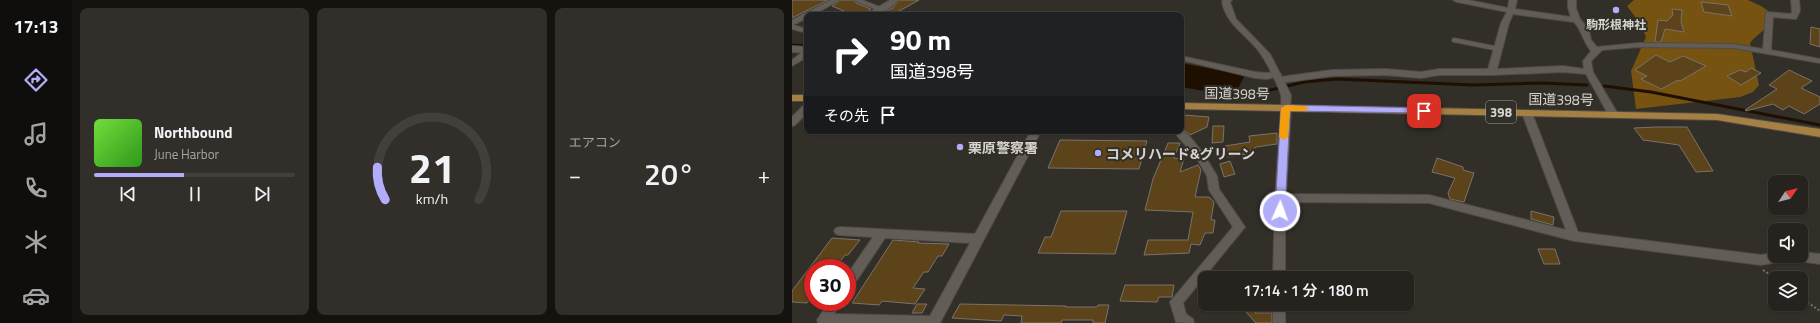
<!DOCTYPE html>
<html lang="ja">
<head>
<meta charset="utf-8">
<style>
	:root { --surface:#26221e; --page:#322f2b; --text:#f1f3f6; --muted:#a4a4a4; --line:#423f3c; --accent:#b2adf9 }
	body { margin:0; font-family:"Titillium Web","Noto Sans JP",sans-serif; background:var(--page); color:var(--text); height:100vh; display:flex; flex-direction:column; font-size:15px; white-space:nowrap }
	* { box-sizing:border-box; margin:0 }
	p { font-size:13px; color:var(--muted) }
	.icon { flex:none; width:22px; height:22px; fill:none; stroke:currentColor; stroke-width:2; stroke-linecap:round; stroke-linejoin:round }
	.map { position:relative; flex:1; overflow:hidden }
	.sheet { display:flex; flex-direction:column; gap:8px; padding:8px; background:#151310; width:720px }
	.sheet>* { flex:none }
	.hud { position:absolute; left:12px; top:12px; width:380px; height:122px; border-radius:8px; box-shadow:0 1px 3px #0004,0 0 0 1px var(--line); background:#202124; color:#fff; overflow:hidden }
	.needle { width:26px; rotate:55deg }
	.tools { position:absolute; left:976px; top:175px; display:grid; gap:8px }
	.tools a { display:grid; place-items:center; width:40px; height:40px; border-radius:8px; background:var(--surface); box-shadow:0 1px 3px #0004,0 0 0 1px var(--line); font-size:20px }
	.speed { position:absolute; left:12px; top:259px; display:flex; gap:8px; font-size:20px; font-weight:700; text-align:center }
	.speed>* { display:grid; place-content:center; width:52px; height:52px; border-radius:50%; background:var(--surface); box-shadow:0 1px 3px #0004,0 0 0 1px var(--line); line-height:1 }
	.speed .limit { border:6px solid #d22; background:#fff; color:#111 }
	.pin { position:absolute; display:grid; place-items:center; width:34px; height:34px; color:#fff; margin:-17px; border-radius:8px; box-shadow:0 2px 6px #0006 }
	.me { position:absolute; width:44px; margin:-22px; rotate:2deg; stroke-linejoin:round; filter:drop-shadow(0 0 3px #0008) }
	.turn { display:flex; align-items:center; gap:14px; height:84px; padding:0 20px; font-size:18px }
	.turn .icon { width:52px; height:52px; stroke-width:2.5 }
	.turn b { display:block; font-size:28px; line-height:34px }
	.then { display:flex; align-items:center; height:38px; padding:0 20px; background:#0003; gap:8px; font-size:15px }
	.big { font-size:30px; font-weight:600; line-height:1.1 }
	.sheet .tile { flex:1; display:flex; flex-direction:column; justify-content:center; gap:6px; min-width:0; padding:0 14px; border-radius:8px; background:var(--page) }
	.sheet .dial { align-items:center; gap:0 }
	.dial svg { height:104px; overflow:visible; fill:none; stroke:var(--line); stroke-width:7; stroke-linecap:round; text-anchor:middle }
	.dial text { fill:var(--text); stroke:none }
	.song { display:flex; align-items:center; gap:12px }
	.cover { width:48px; height:48px; border-radius:6px; background:linear-gradient(135deg,hsl(100 70% 55%),hsl(110 70% 35%)) }
	.played { height:4px; border-radius:2px; background:linear-gradient(90deg,var(--accent) 45%,var(--line) 45%) }
	.keys { display:flex; justify-content:space-around; direction:ltr }
	.heat { display:flex; justify-content:space-between; align-items:center; font-size:22px; direction:ltr }
	.sheet .tiles { flex:1; display:grid; gap:8px; grid-template-columns:repeat(3,1fr) }
	.trip { position:absolute; left:406px; top:271px; width:216px; height:40px; border-radius:8px; background:var(--surface); box-shadow:0 1px 3px #0004,0 0 0 1px var(--line); font-weight:600; line-height:40px; text-align:center }
	main { display:flex; flex:1; min-height:0 }
	.tabs { display:flex; flex-direction:column; width:72px; justify-content:space-around; align-items:center; background:#0f0e0c; color:var(--muted) }
	.tabs .icon { width:28px; height:28px }
	.tabs .selected { color:var(--accent) }
	.tabs b { font-size:18px; color:var(--text) }
	.map>svg:first-child { display:block }
	.forest { fill:#775312 }
	.water { fill:#1e0f00 }
	.lines { fill:none; stroke-linecap:round; stroke-linejoin:round }
	.stream { stroke:#1e0f00; stroke-width:3 }
	.building { fill:#5d4319; stroke:#78736c }
	.service-casing { stroke:#4f4b46; stroke-width:5.5 }
	.minor-casing { stroke:#4f4b46; stroke-width:2 }
	.tertiary-casing { stroke:#4f4b46; stroke-width:2 }
	.trunk-casing { stroke:#4f4b46; stroke-width:2 }
	.path { stroke:#736f6a; stroke-width:2; stroke-dasharray:2 2; stroke-linecap:butt }
	.service { stroke:#625d57; stroke-width:4 }
	.minor { fill:#625d57; fill-rule:evenodd }
	.tertiary { fill:#625d57; fill-rule:evenodd }
	.trunk { fill:#a68042; fill-rule:evenodd }
	.route { fill:#b2adf9; stroke:#7470a2 }
	.slow { fill:#f59e0b }
	.poi-dot { fill:#b2adf9; stroke:#322e28; stroke-width:1.5 }
	.labels { text-anchor:middle; dominant-baseline:central; stroke-width:4; stroke-linejoin:round; paint-order:stroke }
	.far-poi-label { font-size:12px; font-weight:bold; fill:#d7d4d0; stroke:#322e28 }
	.shield { fill:#322e28; stroke:#a6a29e; stroke-width:1 }
	.shield-label { font-size:13px; font-weight:bold; fill:#d7d4d0 }
	.street-label { font-size:14px; fill:#d7d4d0; stroke:#322e28 }
	.poi-label { font-size:14px; font-weight:bold; fill:#d7d4d0; stroke:#322e28; text-anchor:start }
</style>
</head>
<body>
<main>
<nav class="tabs">
<b>17:13</b>
<svg class="icon selected" aria-label="directions" viewBox="0 0 24 24"><path d="M12 3l9 9-9 9-9-9zM9 14v-3h6M13 9l2 2-2 2"/></svg>
<svg class="icon" aria-label="music" viewBox="0 0 24 24"><path d="M9 18V5l10-2v13"/><circle cx="6" cy="18" r="3"/><circle cx="16" cy="16" r="3"/></svg>
<svg class="icon" aria-label="phone" viewBox="0 0 24 24"><path d="M5 4h4l2 5-3 2q2 4 5 5l2-3 5 2v4C11 20 4 13 5 4z"/></svg>
<svg class="icon" aria-label="climate" viewBox="0 0 24 24"><path d="M12 3v18M4 7l16 10M4 17L20 7"/></svg>
<svg class="icon" aria-label="car" viewBox="0 0 24 24"><path d="M5 17H2v-5l4-1 3-4h7l3 4 3 1v5h-3M9 17h6M6 11h13"/><circle cx="7" cy="17" r="2"/><circle cx="17" cy="17" r="2"/></svg>
</nav>
<section class="sheet">
<div class="tiles">
<div class="tile">
<div class="song"><i class="cover"></i><div><b>Northbound</b><p>June Harbor</p></div></div>
<div class="played"></div>
<div class="keys"><svg class="icon" aria-label="previous" viewBox="0 0 24 24"><path d="M18 5L8 12l10 7zM5 5v14"/></svg><svg class="icon" aria-label="pause" viewBox="0 0 24 24"><path d="M8 5v14M16 5v14"/></svg><svg class="icon" aria-label="next" viewBox="0 0 24 24"><path d="M6 5l10 7-10 7zM19 5v14"/></svg></div>
</div>
<div class="tile dial"><svg viewBox="0 0 100 80">
<path d="M14 69A42 42 0 1 1 86 69"/>
<path d="M14 69A42 42 0 0 1 8 44" stroke="#b2adf9"/>
<text x="50" y="56" font-size="32" font-weight="700">21</text>
<text x="50" y="72" font-size="11">km/h</text>
</svg></div>
<div class="tile"><p>エアコン</p>
<div class="heat"><a>−</a><b class="big">20°</b><a>+</a></div>
</div>
</div>
</section>
<div class="map">
<svg width="1028" height="323" viewBox="0 0 1028 323">
	<rect width="100%" height="100%" fill="#322e28"/>
	<path class="forest" d="M842,0h114l13,6 13,9c0,9 -18,20 -24,28l9,42 -6,7 -13,5 -104,12 -5,-38 15,-34 -5,-12 -14,-19z"/>
	<path class="water" d="M389,63l64,12 -11,21 -53,-9z"/>
	<g class="lines">
		<g class="stream">
			<path d="M0,45l15,1"/>
			<path d="M812,86l47,6 169,33"/>
			<path d="M443,89l24,4 45,-11 33,-3 136,6 69,-2 45,2"/>
		</g>
	</g>
	<g class="building">
		<path d="M0,0h36l-36,18z"/>
		<path d="M49,0h13l2,3 15,6 -7,6h-11l-21,-9z"/>
		<path d="M107,0h20l-27,15h-16l17,-7z"/>
		<path d="M909,2l27,3 4,11 -28,-4z"/>
		<path d="M880,9l10,1 -1,12 3,10 -19,-3 -4,13h-6l3,-22 9,1 6,-6z"/>
		<path d="M1019,27l9,2v18l-10,-3z"/>
		<path d="M864,55l14,7 13,-6 23,10 -26,15 -2,-1 -17,9 -20,-10 6,-3 -12,-6z"/>
		<path d="M959,68l10,5 -20,12 -14,-9 13,-6 6,2z"/>
		<path d="M997,70l23,11 -11,7 19,9v7l-16,10 -15,-8 -6,4 -10,-6 -27,7 -1,-1 32,-21 -8,-4z"/>
		<path d="M392,115l25,2 -2,10 -17,8 -9,-7z"/>
		<path d="M421,126h11l-1,16 -11,1z"/>
		<path d="M864,127h31l26,44 -17,1 -17,-27 -36,-5 -9,-12z"/>
		<path d="M485,133v11l-21,3 -10,7 -18,3 -3,-11 25,-4 -1,-6z"/>
		<path d="M268,140l87,1 -8,28 -91,-1z"/>
		<path d="M376,143h12l-6,15 10,1 -4,13 18,-7 3,5 -6,27h14l5,5 -3,18h4l-2,13h-8l-5,12 -9,-1 -2,9 -45,2 4,-15h40l5,-28 -48,-2 8,-31z"/>
		<path d="M645,158l26,9v3l11,3 -10,29 -14,-3 -2,-6 7,-15 -23,-6z"/>
		<path d="M438,161l5,13 -11,3 -4,-13z"/>
		<path d="M269,211h66l-12,43 -77,-1 7,-16h6z"/>
		<path d="M739,211l23,6 -1,8 -22,-6z"/>
		<path d="M40,238l28,2 -12,15h-3l-10,13h-22v27l-6,8 -15,-1v-11z"/>
		<path d="M101,240l26,2 -1,1 31,1 -7,12h-4l-10,16h-4l-11,16 12,1 -10,15 -33,-3 -3,4 -27,-2z"/>
		<path d="M746,249h17l5,15h-16z"/>
		<path d="M333,285h49l-2,12h-13l-2,5 -37,-1z"/>
		<path d="M125,304h10l-5,9h-10z"/>
		<path d="M168,304l106,2v1h31l1,-2h11l-4,18h-12v-3h-31l-1,3h-40l1,-7 -18,-1 -3,6 -49,-3z"/>
		<path d="M447,304h27l-11,9h17v10h-16z"/>
	</g>
	<g class="lines">
		<g class="service-casing">
			<g id="service">
				<path d="M65,0l23,9"/>
				<path d="M662,40l45,9"/>
			</g>
		</g>
		<g class="minor-casing">
			<g id="minor">
				<path d="M39,0h9l-27,15h-6v3l-14,7 14,4v4l-15,-4v-9z"/>
				<path d="M98,0h8c-6,10 -23,15 -33,15z"/>
				<path d="M661,0h15l40,8 1,-8h8l-2,9 56,8 -3,-9v-8h8v8l4,11 9,11 2,10 6,7 42,-4 94,1 30,5 3,-37 25,2 1,-3 -1,-11h8l1,11 -4,8 -23,-2 -2,33 49,9v4l-87,-15 -94,-1 -37,3 -11,11 2,11 25,42 -5,3 -5,-3 -22,-40 -23,-2 -71,3h-53l-18,3 -36,-3 -53,1 -52,7 -4,-3 4,-3 52,-7 53,-1 36,3 18,-3h49l13,-46 6,-11 -50,-10zM721,14l61,8c9,10 8,18 17,29l-8,10 1,8 -21,-3 -66,3 12,-46z"/>
				<path d="M107,12h6l1,3h-8z"/>
				<path d="M12,51h3v6l-15,9v-6z"/>
				<path d="M389,56l74,16 12,1 10,-2 4,3 -1,2 -13,3 -12,-1 -74,-18z"/>
				<path d="M15,104v9l-12,12 -3,1v-9l12,-12z"/>
				<path d="M494,105l5,3 -5,86 143,1 137,35 -44,-117 5,-3 5,3 46,119 183,23 14,-2v3h26v-4l19,2v10l-29,-4 -30,5 -187,-24 -145,-38 -144,-1v76h-12l2,-80 6,-90z"/>
				<path d="M389,129l10,9 12,15 14,23 2,13 26,38 -62,76 3,11 7,5 1,4 -18,-1 -6,-20 63,-75 -24,-37 -2,-14 -11,-19 -23,-26h8z"/>
				<path d="M239,131h10l-101,192h-122l-1,-3 12,-18h13l-8,12 96,2 40,-73 -85,-5 -34,51 -4,1v-15l26,-38 -33,-2 -4,-1 -2,-3 2,-3 4,-1 135,7z"/>
				<rect x="481" y="304" width="12" height="19"/>
			</g>
		</g>
		<g class="tertiary-casing">
			<g id="tertiary">
				<path d="M431,0h9l-2,2 6,17 34,35 21,41 -1,15h-8c-2,-5 0,-10 -1,-15 -2,-8 -14,-32 -19,-39 -12,-20 -35,-29 -40,-54z"/>
				<path d="M0,46l15,1v6l-15,-1z"/>
			</g>
		</g>
		<g class="trunk-casing">
			<g id="trunk">
				<rect x="0" y="95" width="15" height="6"/>
				<path d="M389,103l536,11 103,15v8l-103,-17 -536,-11z"/>
			</g>
		</g>
		<g class="path">
			<path d="M971,270l12,8"/>
			<path d="M1009,298l19,13"/>
		</g>
		<use href="#service" class="service"/>
		<use href="#minor" class="minor"/>
		<use href="#tertiary" class="tertiary"/>
		<use href="#trunk" class="trunk"/>
	</g>
	<path class="route" d="M494,105l138,3 4,3 -4,2 -134,-2 -5,100 -5,4 -5,-4 6,-103z"/>
	<path class="slow" d="M494,105l19,1 4,2 -4,3h-15l-2,26 -4,3 -5,-3 2,-29z"/>
	<g class="poi-dot">
		<circle cx="824" cy="10" r="4"/>
		<circle cx="168" cy="147" r="4"/>
		<circle cx="306" cy="153" r="4"/>
	</g>
	<g class="labels">
		<g class="far-poi-label">
			<text x="824" y="24">駒形根神社</text>
		</g>
		<rect class="shield" x="694" y="101" width="30" height="22" rx="3"/>
		<g class="shield-label">
			<text x="709" y="112">398</text>
		</g>
		<g class="street-label">
			<text transform="translate(445 93) rotate(1)">国道398号</text>
			<text transform="translate(769 99) rotate(1)">国道398号</text>
		</g>
		<g class="poi-label">
			<text x="176" y="147">栗原警察署</text>
			<text x="314" y="153">コメリハード&amp;グリーン</text>
		</g>
	</g>
</svg>
<div class="tools">
<a><svg class="needle" viewBox="-14 -14 28 28"><path d="M0-13l5 13h-10z" fill="#e53935"/><path d="M0 13l5-13h-10z" fill="#a4a4a4"/></svg></a>
<a><svg class="icon" aria-label="sound" viewBox="0 0 24 24"><path d="M4 9h4l5-4v14l-5-4H4zM17 9q2 3 0 6"/></svg></a>
<a><svg class="icon" aria-label="layers" viewBox="0 0 24 24"><path d="M12 4l9 5-9 5-9-5zM3 14l9 5 9-5"/></svg></a>
</div>
<div class="speed"><div class="limit">30</div></div>
<div class="pin" style="left:632px;top:111px;background:#d93025"><svg class="icon" aria-label="arrive" viewBox="0 0 24 24"><path d="M6 21V4h12l-3 4 3 4H6"/></svg></div>
<svg class="me" style="left:488px;top:211px" viewBox="-20 -20 40 40"><circle r="17" fill="#b2adf9" stroke="#fff" stroke-width="3"/><path d="M0-11L8 9 0 5-8 9z" fill="#fff"/></svg>
<div class="trip">17:14 · 1 分 · 180 m</div>
<div class="hud">
<div class="turn"><svg class="icon" aria-label="right" viewBox="0 0 24 24"><path d="M7 20v-9h11M14 6l5 5-5 5"/></svg><div><b>90 m</b>国道398号</div></div>
<div class="then">その先<svg class="icon" aria-label="arrive" viewBox="0 0 24 24"><path d="M6 21V4h12l-3 4 3 4H6"/></svg></div>
</div>
</div>
</main>
</body>
</html>
